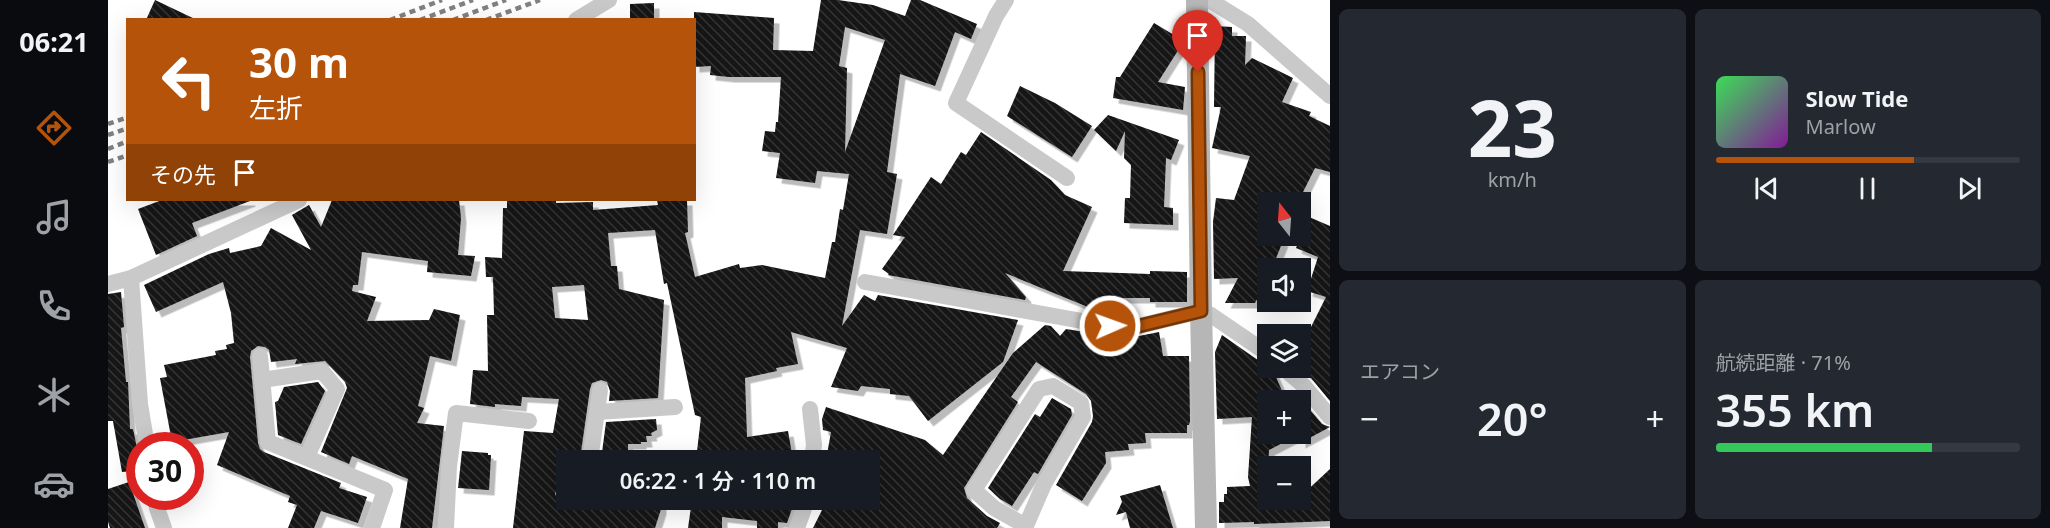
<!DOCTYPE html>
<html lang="ja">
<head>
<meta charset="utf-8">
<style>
	:root { --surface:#171b24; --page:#242831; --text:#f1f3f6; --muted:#9ea1a6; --line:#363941; --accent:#b45309 }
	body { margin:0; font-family:"Noto Sans","Noto Sans JP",sans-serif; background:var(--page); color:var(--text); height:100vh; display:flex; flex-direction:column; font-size:22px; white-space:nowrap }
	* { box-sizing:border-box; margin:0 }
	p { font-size:20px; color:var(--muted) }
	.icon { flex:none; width:33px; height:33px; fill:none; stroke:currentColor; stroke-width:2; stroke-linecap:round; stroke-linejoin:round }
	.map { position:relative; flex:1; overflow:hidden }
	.sheet { display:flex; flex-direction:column; gap:9px; padding:9px; background:#0d0f14; width:720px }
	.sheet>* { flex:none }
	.guide { position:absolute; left:18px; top:18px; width:570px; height:183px; border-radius:0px; box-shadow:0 6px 24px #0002; background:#b45309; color:#fff; overflow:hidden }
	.needle { width:39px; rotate:343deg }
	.tools { position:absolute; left:1149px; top:192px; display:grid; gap:12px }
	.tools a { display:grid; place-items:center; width:54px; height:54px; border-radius:0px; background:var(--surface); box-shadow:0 6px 24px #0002; font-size:30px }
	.speed { position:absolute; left:18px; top:432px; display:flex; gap:12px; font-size:30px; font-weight:700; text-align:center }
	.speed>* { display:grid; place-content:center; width:78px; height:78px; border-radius:50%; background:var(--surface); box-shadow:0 6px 24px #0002; line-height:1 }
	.speed .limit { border:9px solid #d22; background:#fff; color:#111 }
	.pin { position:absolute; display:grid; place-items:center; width:51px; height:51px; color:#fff; margin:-62px -26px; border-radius:50% 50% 50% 0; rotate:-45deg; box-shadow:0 0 6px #0007 }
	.pin .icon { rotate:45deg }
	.me { position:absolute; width:66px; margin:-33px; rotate:88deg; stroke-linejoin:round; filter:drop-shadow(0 0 4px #0008) }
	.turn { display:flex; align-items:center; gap:21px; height:126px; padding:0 24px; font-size:27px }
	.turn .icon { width:78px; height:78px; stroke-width:2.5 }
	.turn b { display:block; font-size:42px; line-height:51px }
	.then { display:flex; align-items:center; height:57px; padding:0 24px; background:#0003; gap:12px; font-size:22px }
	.big { font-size:45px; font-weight:600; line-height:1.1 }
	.sheet .tile { flex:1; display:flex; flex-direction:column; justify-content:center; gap:9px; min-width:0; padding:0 21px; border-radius:9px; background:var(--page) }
	.sheet .dial { align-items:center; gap:0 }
	.dial b { font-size:78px; line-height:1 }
	.song { display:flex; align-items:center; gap:18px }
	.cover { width:72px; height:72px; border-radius:9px; background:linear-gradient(135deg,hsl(130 70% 55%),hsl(290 70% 35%)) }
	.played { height:6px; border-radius:3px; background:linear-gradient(90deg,var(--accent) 65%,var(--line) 65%) }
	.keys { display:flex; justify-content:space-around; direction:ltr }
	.heat { display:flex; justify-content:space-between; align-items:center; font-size:33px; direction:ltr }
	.charge { height:9px; border-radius:4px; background:linear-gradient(90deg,#34c759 71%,var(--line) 0) }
	.sheet .tiles { flex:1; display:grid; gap:9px; grid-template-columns:repeat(2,1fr) }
	.trip { position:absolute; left:448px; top:450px; width:324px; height:60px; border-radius:0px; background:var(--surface); box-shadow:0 6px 24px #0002; font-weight:600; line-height:60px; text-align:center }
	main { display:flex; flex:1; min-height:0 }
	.tabs { display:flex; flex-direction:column; width:108px; justify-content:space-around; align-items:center; background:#090b0e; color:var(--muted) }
	.tabs .icon { width:42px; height:42px }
	.tabs .selected { color:var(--accent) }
	.tabs b { font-size:27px; color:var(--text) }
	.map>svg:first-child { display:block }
	.building { fill:url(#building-back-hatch); fill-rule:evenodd; filter:url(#shadow) }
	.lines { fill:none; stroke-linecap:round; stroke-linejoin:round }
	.street { stroke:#c9c9c9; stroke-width:16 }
	.secondary { stroke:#b6b6b6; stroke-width:22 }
	.rail { stroke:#818181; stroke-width:4.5; stroke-dasharray:6 4.5; stroke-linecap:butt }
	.route-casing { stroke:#753606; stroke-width:15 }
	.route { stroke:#b45309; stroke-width:10 }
</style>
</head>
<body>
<main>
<nav class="tabs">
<b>06:21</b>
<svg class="icon selected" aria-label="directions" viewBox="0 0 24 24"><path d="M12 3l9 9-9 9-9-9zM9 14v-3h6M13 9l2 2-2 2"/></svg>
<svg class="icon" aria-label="music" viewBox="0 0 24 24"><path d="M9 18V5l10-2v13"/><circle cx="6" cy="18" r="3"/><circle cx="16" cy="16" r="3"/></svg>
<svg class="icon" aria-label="phone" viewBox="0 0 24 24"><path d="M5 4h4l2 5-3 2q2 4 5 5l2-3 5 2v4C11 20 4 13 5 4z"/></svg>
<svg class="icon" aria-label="climate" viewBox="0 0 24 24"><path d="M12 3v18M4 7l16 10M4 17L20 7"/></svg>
<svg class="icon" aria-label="car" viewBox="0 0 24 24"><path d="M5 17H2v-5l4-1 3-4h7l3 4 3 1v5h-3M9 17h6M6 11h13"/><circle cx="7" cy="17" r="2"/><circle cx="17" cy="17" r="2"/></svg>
</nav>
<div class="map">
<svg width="1222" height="528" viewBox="0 0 1222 528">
	<defs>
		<pattern id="building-back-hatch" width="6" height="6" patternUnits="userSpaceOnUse" patternTransform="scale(1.5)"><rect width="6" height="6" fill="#131313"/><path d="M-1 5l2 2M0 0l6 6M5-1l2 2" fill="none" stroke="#363636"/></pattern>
		<filter id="shadow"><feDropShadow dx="5.5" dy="5.5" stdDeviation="0" flood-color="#0004"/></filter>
	</defs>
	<rect width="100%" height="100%" fill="#fff"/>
	<g class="building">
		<path d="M47,0l42,20h-51z"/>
		<path d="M713,0h17l35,5 32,11 6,-16h9l57,24 -6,15 -16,-7 -20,54 -35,-12 -13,98 10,2 -10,60 -27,-4 -18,96 22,-31 11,6 3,-6 140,25 -15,42 -75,59 -19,-25 -19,-2v-5l-29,-3 -3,5 -27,-4 16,-39 -56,-16 7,32 -22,4 1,3 -32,7 2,59 41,-6 4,23 -31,5v1h-65l5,-43 -6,-2 -28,-132 -3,1 -9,-54 -47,3 3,33h6l2,23 45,11 -6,98 -49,3 1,-10 -3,-9 -6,-2 -9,3 -2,6 -10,70 -13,-2v26l-8,1 -4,10 4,8 6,2 10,-4h86v9l-6,19h-142l11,-97 29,2 6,-34 -37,-2 -1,9 -26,-2v3l-25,-3 3,-34 15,1 -1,-56h7l-1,-38h-7l-1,-20 17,1 1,-50h4v-8h49v3l37,-1v8l65,-5 -1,-5h30l1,32 -3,1 10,44 44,-13 1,4 22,-3 63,13 7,-36h3l5,-33 3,1 6,-36 -32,-3 -2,12 -39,-5 4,-25 -18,-2 3,-20 10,1 1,-10h2l3,-45h-52l-19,-2 1,-9 -17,1v-55l80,6 -1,32 40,1zM737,27l40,13 -40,112 2,-84 -8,-2zM476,285l4,35 -33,-2 -3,-31z"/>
		<path d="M546,3v17h-24v-16z"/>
		<path d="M1046,23l30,18 -26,41 27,5 -2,23 -70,-12 3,-21h4z"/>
		<path d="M1107,26l17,1v9h14l-1,29 7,-7 41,20 -11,24 29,10 -2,4 21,10v46l-15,-4 -17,34h-30v34l15,5 -11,27h-4v11l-13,24h-30l13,-25 -24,1 -1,-57 3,-24 18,2 16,-44 -38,-8 9,-41h-7z"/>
		<path d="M912,86l35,17 37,23 -20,31 -65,-41z"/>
		<path d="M1000,115l71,25 -8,20 -5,-2 -2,49 9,1v17l-49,-2 1,-25h5l1,-33 -7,-7 1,-27 -9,20 -22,-21z"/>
		<path d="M873,132l70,48 14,15 27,12 -29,64 87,3v-3l37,1v30h-37v-4h-43v17l-23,-4 4,-4 -83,-34 21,24 -1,3 -137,-25 1,-1 -7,-5 23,-32 -12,-2 38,-58 10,7 20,-32 5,3z"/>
		<path d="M54,200h88v1l-58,22 5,13 -41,19 -18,-46z"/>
		<path d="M224,200h127l2,18 -3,37 17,1 -4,20 -44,-4 1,-11 -66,-9 -4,33h-5l-1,6 24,6 -9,24 62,-1 5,-11 26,6 -9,46 -21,-5 -12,50 6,2 -7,15 27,3 -12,102h-32l8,-49 -56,-23 -3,8 -28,-12 26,-64 -2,-6 -20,-21 -30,3 2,-5 -26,3 -2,-12 -4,-3 -7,-1 -7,5 -1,6 8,86 2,6 4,3 77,31 -2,5 28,9 -9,26 -37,-12 -7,17h-26l9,-23 -9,-3 2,-6 -73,-31 12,-33 -57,10 -12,-64 7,-1 -3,-12 52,-10 -1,-4 12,-2 -1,-4 8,-2 -3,-30 -8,-31 -67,30 -12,-27 65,-31 20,-6 1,5 31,-7 10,-18 40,22 -19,-35 17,-10 12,22z"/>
		<path d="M1201,217l21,9v175l-19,-23 -11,-9v-30l10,-10 16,-32 -19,-6 11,-34 -22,-9z"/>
		<path d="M13,292l3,35 -3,1 5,54h2l2,47h3l4,19 3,5v14l-8,1v3l-10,1 -9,-51h-5v-127z"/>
		<path d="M937,325l6,1 9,10 6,-7 44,7h29l20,-4 4,24h26l1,65 -1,4h-2v8h-42l1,10 -18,1 1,6 -24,2 1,11 -24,38 -26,-16 36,-63 1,-6 -2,-15 -5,-7 -50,-32 -25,35 7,5 -54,86 3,10 20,18 13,7 -3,5h-184l14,-28h43v-40h-44l5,-28 -8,-2 -1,-11 4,-12 99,33 18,15 70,-102z"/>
		<path d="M1114,335l40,28 6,1v4h4l14,32h-18v34h32v-36l22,26 8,3 -30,16v-9l-31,16 -1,16v35l32,-1v-3l30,-28v52l-76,3v-2l-35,1v-21h5v-8h3v-7l23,-1 -2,-9 4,-60 -35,2 -2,-67z"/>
		<path d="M210,382l7,9 -24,53 -23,-9 -3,-33 3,-1 6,-14z"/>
		<path d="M944,398l19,11 1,6 -34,59 -4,-2 -22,34 -12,-7 -12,-11 47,-74 5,3z"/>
		<path d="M548,419l1,11 -6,3 1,3h-6l1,6h-6v2h-13v16h-27l5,-38z"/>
		<path d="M354,451l26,2v2h3l-2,35 -31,-2z"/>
		<path d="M21,482l16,46h-35l-2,-6v-33z"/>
		<path d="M1052,485l13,43h-43l-4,-16 -10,3 6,-13 -2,-6z"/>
		<path d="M584,500h103l-8,23 -9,-1v6h-21v-7l-35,-4v11h-34z"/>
	</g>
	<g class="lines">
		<g class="street">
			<path d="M898,0l-10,16 -40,87 111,75"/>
			<path d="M1101,0l39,24 82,72"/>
			<path d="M468,20l33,-20"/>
			<path d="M23,278l9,126 7,42"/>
			<path d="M757,282l245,44h29l62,-15 10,4 57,39"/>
			<path d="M0,284l23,-6 168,-78"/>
			<path d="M152,356l8,86 117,48 -13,38"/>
			<path d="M1175,368l20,17 27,32"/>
			<path d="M154,380l60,-9 15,18 -30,68"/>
			<path d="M702,409l4,36 -2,15"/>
			<path d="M489,412l78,-5"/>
			<path d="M482,460l10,-70"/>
			<path d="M457,493h2"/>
			<path d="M47,496l2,12 7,20"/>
			<path d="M338,528l3,-62 7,-53 73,8"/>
			<path d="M689,528l10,-28"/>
			<path d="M917,528l19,-44 39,-67 -2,-14 -28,-17 -14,3 -65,101 20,18 32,18"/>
		</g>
		<path class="secondary" d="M1089,0l4,311 5,217"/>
		<g class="rail">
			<path d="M282,20l52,-20"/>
			<path d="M312,20l53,-20"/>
			<path d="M345,20l53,-20"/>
			<path d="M378,20l54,-20"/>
			<path d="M0,124l20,-7"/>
			<path d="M0,135l20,-7"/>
			<path d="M0,149l20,-8"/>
			<path d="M0,162l20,-7"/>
		</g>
	</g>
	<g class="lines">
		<g class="route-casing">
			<path id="route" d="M1002,326h29l62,-15 -3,-239"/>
		</g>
		<use href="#route" class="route"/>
	</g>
</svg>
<div class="tools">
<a><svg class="needle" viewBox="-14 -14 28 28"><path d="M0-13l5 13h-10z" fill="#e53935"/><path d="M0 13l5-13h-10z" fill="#9ea1a6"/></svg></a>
<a><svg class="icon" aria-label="sound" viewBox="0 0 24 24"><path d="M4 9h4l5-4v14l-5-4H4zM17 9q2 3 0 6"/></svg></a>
<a><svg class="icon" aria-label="layers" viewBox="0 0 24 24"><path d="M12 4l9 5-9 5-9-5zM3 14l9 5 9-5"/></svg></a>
<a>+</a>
<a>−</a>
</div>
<div class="speed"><div class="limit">30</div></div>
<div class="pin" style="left:1090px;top:72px;background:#d93025"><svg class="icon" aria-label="arrive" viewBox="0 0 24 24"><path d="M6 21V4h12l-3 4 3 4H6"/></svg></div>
<svg class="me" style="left:1002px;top:326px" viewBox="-20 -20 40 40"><circle r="17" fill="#b45309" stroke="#fff" stroke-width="3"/><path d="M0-11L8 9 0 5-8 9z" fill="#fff"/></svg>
<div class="trip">06:22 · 1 分 · 110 m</div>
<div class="guide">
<div class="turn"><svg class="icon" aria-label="left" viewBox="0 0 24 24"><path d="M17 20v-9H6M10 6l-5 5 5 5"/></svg><div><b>30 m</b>左折</div></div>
<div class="then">その先<svg class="icon" aria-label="arrive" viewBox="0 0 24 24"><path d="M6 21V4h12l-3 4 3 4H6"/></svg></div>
</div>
</div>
<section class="sheet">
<div class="tiles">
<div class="tile dial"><b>23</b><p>km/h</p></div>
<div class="tile">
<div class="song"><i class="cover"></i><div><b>Slow Tide</b><p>Marlow</p></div></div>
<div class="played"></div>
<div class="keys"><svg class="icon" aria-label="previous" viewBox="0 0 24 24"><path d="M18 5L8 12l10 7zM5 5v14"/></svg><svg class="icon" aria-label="pause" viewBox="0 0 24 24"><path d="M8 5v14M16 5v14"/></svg><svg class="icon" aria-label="next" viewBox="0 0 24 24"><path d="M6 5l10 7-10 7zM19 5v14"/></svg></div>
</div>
<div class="tile"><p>エアコン</p>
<div class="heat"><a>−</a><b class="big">20°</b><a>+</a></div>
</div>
<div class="tile"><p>航続距離 · 71%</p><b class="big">355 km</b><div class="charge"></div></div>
</div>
</section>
</main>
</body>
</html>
